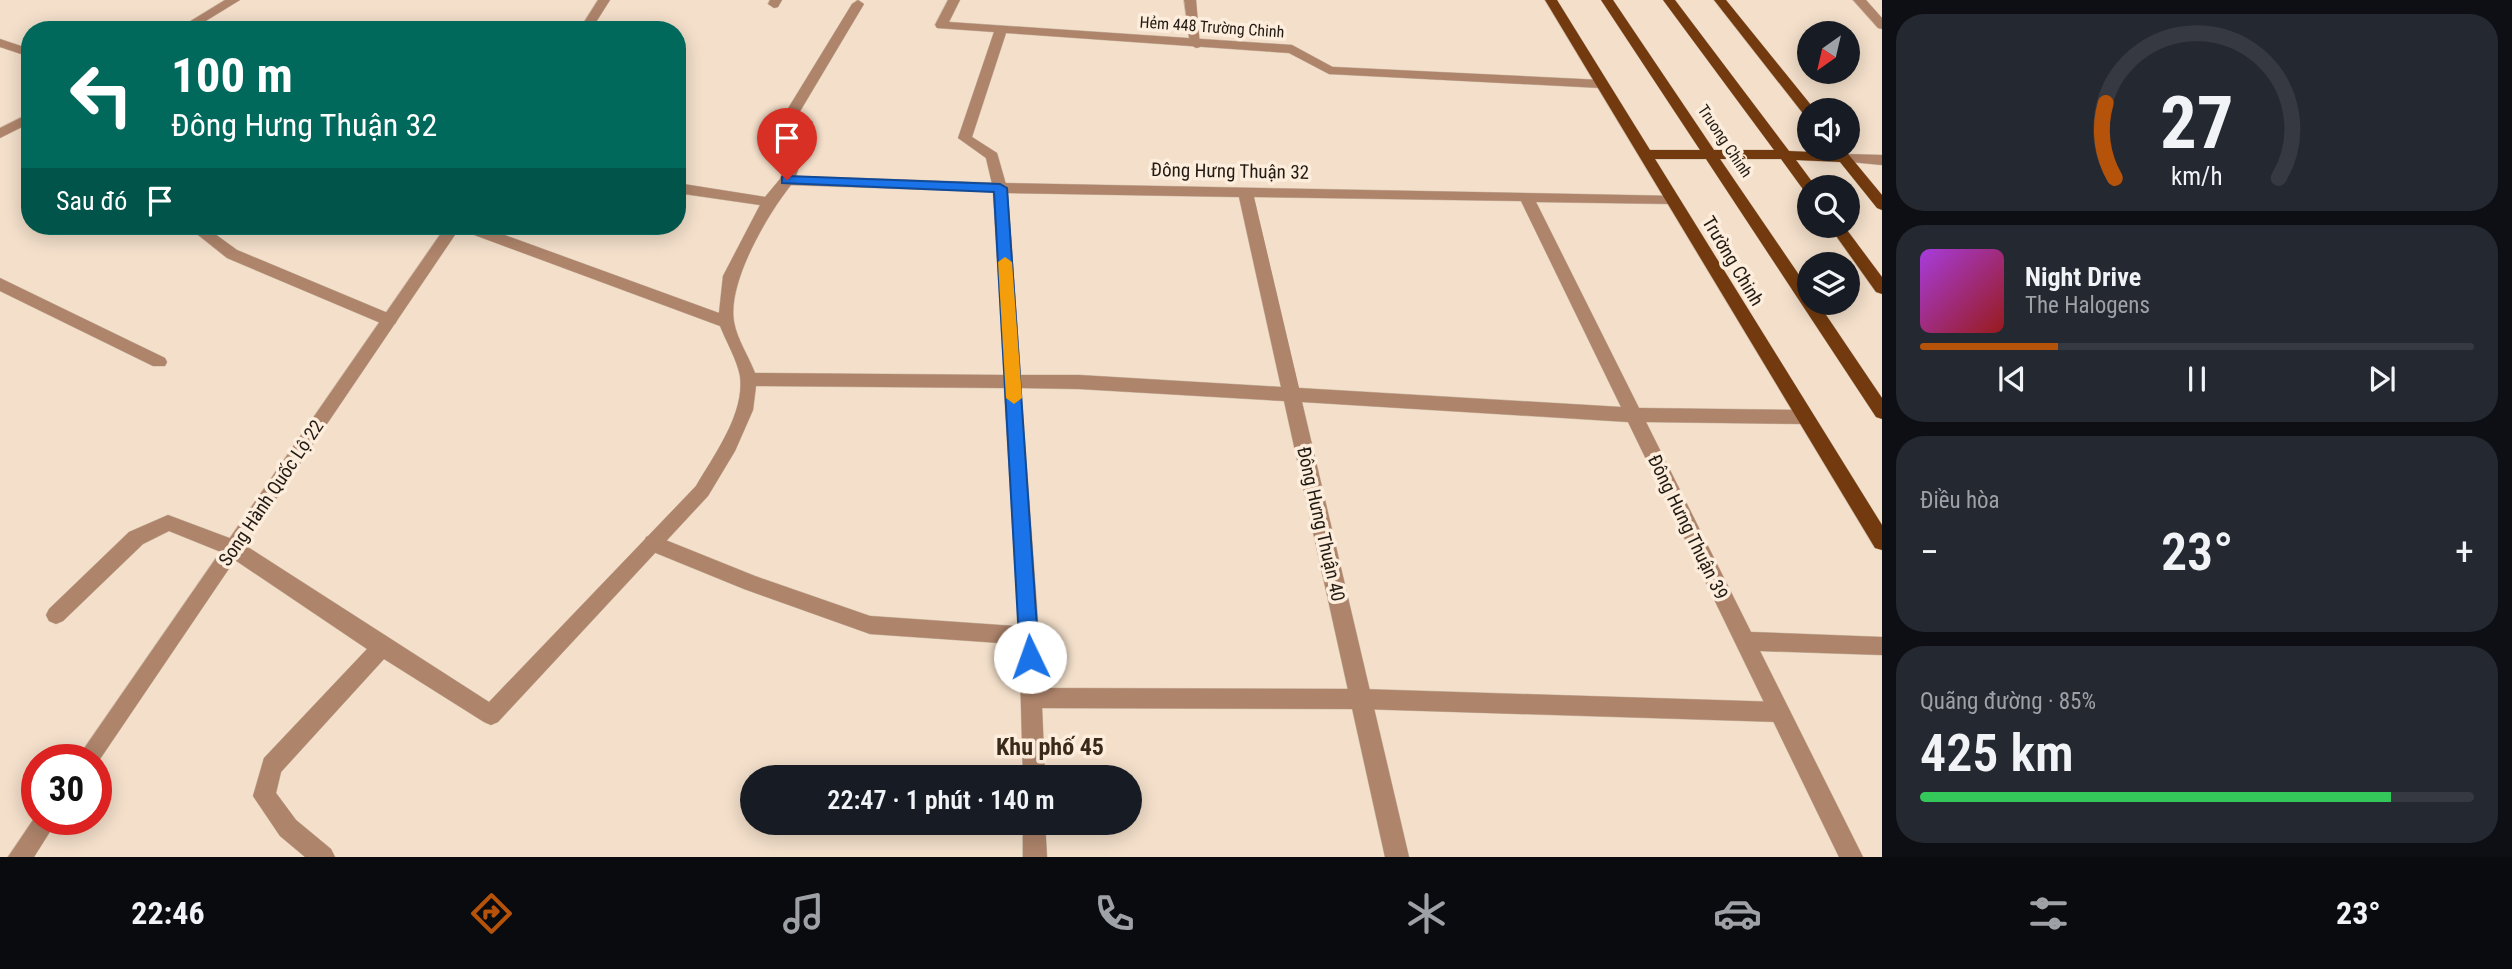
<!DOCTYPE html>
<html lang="vi">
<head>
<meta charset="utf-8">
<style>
	:root { --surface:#171b24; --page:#242831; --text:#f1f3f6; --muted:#9ea1a6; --line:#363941; --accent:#b45309 }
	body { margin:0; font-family:"Roboto Condensed",sans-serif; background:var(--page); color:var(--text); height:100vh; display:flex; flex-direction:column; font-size:26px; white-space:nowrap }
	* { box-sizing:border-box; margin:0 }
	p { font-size:23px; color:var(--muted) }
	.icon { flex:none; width:38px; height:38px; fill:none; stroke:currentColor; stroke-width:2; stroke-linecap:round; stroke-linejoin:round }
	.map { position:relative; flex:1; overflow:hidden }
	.side { display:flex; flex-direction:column; gap:14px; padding:14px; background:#0d0f14; width:630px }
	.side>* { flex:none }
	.guide { position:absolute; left:21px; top:21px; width:665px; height:214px; border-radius:28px; box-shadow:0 4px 18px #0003; background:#00695c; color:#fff; overflow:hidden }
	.needle { width:46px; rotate:214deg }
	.tools { position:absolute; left:1797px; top:21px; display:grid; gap:14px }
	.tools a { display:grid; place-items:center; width:63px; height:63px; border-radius:50%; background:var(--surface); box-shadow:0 4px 18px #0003; font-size:35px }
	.speed { position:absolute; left:21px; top:744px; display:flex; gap:14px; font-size:35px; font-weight:700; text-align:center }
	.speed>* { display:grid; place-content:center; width:91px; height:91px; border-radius:50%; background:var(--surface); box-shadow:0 4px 18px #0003; line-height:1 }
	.speed .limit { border:10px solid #d22; background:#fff; color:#111 }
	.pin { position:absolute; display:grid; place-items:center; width:60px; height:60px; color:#fff; margin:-72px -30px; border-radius:50% 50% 50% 0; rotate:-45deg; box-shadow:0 0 7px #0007 }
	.pin .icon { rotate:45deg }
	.me { position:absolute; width:77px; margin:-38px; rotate:357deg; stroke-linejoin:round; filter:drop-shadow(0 0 5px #0008) }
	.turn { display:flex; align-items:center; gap:24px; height:147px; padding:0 35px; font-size:32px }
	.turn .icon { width:91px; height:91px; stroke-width:2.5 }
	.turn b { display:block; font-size:49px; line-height:60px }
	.then { display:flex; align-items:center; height:66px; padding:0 35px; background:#0003; gap:14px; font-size:26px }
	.big { font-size:52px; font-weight:600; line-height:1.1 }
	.side .widget { flex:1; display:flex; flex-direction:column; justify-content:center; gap:10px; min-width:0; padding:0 24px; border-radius:28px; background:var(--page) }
	.side .dial { align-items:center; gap:0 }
	.dial svg { height:182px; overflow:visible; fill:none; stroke:var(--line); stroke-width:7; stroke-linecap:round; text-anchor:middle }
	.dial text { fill:var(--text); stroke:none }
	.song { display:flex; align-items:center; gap:21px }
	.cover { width:84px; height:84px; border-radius:10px; background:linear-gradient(135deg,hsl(280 70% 55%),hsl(0 70% 35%)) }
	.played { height:7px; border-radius:4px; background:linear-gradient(90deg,var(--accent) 25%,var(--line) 25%) }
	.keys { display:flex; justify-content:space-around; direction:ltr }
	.heat { display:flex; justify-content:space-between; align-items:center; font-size:38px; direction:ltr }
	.charge { height:10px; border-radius:5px; background:linear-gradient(90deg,#34c759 85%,var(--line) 0) }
	.trip { position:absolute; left:740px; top:765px; width:402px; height:70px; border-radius:35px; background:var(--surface); box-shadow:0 4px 18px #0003; font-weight:600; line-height:70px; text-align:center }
	.menu { display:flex; height:112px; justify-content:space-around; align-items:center; background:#090b0e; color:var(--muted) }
	.menu .icon { width:49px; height:49px }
	.menu .active { color:var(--accent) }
	.menu b { font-size:32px; color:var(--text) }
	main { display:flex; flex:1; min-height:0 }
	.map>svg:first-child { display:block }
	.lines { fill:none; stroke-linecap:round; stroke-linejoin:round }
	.service-casing { stroke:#cdbca9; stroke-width:1 }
	.minor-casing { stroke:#cdbca9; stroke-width:1 }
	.tertiary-casing { stroke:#cdbca9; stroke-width:1 }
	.primary-casing { stroke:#cdbca9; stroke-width:1 }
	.service { fill:#ae846b; fill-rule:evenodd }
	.minor { fill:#ae846b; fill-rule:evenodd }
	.tertiary { fill:#ae846b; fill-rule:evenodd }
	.primary { fill:#723a0e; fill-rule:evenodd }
	.route { fill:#1a73e8; stroke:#114b97; stroke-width:2 }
	.slow { fill:#f59e0b }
	.labels { text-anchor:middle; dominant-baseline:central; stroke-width:7; stroke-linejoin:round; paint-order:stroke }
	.far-street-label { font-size:16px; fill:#221b13; stroke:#fdeddc }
	.street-label { font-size:19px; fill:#221b13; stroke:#fdeddc }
	.near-neighbourhood-label { font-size:24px; font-weight:bold; fill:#392a19; stroke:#fdeddc }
</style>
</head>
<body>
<main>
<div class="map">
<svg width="1882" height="857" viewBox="0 0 1882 857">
	<rect width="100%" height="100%" fill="#f3dfca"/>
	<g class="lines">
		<g class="service-casing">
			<g id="service">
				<path d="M948,0h12l-11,22 343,23 48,26 -1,3h-10l-40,-21 -283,-20 -34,104 25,16 10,35 -7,5 -7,-5 -7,-30 -28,-20 36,-106 -57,-4 -2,-3z"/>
				<path d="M0,39l30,10v8l-30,-10z"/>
				<path d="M1845,154l37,1v10l-42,-4v-6z"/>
				<path d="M187,226h17l33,24 158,66 2,4 -2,4h-12l-156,-66z"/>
				<path d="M653,535l102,41 115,40 159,11 7,2 3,7 -3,7 -7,2 -159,-11 -126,-45 -98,-40 -2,-6 2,-6z"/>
				<path d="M1032,688l329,1 418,13 7,3 4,7 -4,7 -7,3 -418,-13 -329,-1 -7,-3 -3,-7 3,-7z"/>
			</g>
		</g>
		<g class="minor-casing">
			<g id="minor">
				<path d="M225,0h15l-49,30h-15z"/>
				<path d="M770,0h12l-4,7 -4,1 -6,-4z"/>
				<path d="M858,0l6,4 -65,109 14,9 -17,54 204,7 677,13 2,3 -7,5 -136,-2 103,206 166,2 6,2 3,5 -3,5 -6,2 -159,-2 105,210 131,5v18l-122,-4 103,206h-24l-211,-435 -326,-20 107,455h-24l-101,-456 -205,-12 -58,-1 18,248 6,141h-22l-4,-141 -15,-248 -248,-2 -3,24 -18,41 -27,45 -210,226 -7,3 -7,-3 -100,-63 -103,113 -5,21 20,27 35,29 4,8h-30l-25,-21 -27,-40 11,-38 103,-109 -141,-95 -57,-23 -26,13 -80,77 -7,3 -7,-3 -3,-6 3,-6 80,-77 39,-17 72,27 249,160 207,-216c18,-31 49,-72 44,-110 -3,-16 -14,-35 -20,-50l-259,-96 -2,-4h21l239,87 4,-37 37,-71 -83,-12v-10l88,14 15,-18 19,-55 -15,-9 68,-111zM791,185l202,7 11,183 -249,-2c-6,-16 -18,-34 -21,-51 -7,-39 33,-107 57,-137zM1008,193l231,4 42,190 -202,-12h-58zM1254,197l267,4 100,206 -322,-19z"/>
				<path d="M1184,0h12l4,47 -4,1 -6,-4z"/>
				<path d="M1853,0h13l16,18v11l-4,-1z"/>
				<path d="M1334,67l267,13 7,4 -7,4 -272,-14v-6z"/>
				<path d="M30,113v10l-30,15v-10z"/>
				<path d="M0,278l165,80 2,4 -2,4h-12l-153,-75z"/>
				<path d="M1023,822h22l2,35h-24z"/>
			</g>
		</g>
		<g class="tertiary-casing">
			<g id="tertiary">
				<path d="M598,0h12l-19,30h-12z"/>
				<path d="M446,226h15l-365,539v-5h-20z"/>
				<path d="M37,814v5h21l-24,38h-26z"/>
			</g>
		</g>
		<g class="primary-casing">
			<g id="primary">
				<path d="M1545,0h12l93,150h50l-99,-150h12l101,150h60l-111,-150h12l114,151 44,2 -1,-4h12l38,46v15l-5,-2 -37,-46 -44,-2 20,27h-6v7l-5,-2 -24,-33h-61l90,132v12h8l64,95v21l-6,-2 -170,-258h-51l227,366v25l-7,-2z"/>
				<path d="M1714,0h12l89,110h-5v7l-5,-1z"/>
				<path d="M1829,226h15l38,51v17l-6,-2z"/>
			</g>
		</g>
		<use href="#service" class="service"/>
		<use href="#minor" class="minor"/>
		<use href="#tertiary" class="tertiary"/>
		<use href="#primary" class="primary"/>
	</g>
	<path class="route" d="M787,176l213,8 7,4 32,469 -3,6 -6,2 -7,-2 -3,-6 -26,-465 -212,-9v-6z"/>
	<path class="slow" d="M1005,257l7,5 10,136 -8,6 -8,-6 -8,-136z"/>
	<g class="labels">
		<g class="far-street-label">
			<text transform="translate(1212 27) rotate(4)">Hẻm 448 Trường Chinh</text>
			<text transform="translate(1725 141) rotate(56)">Truong Chinh</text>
		</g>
		<g class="street-label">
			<text transform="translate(1230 171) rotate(1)">Đông Hưng Thuận 32</text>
			<text transform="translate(1733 261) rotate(59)">Trường Chinh</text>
			<text transform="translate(271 493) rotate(-56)">Song Hành Quốc Lộ 22</text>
			<text transform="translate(1321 524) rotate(77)">Đông Hưng Thuận 40</text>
			<text transform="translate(1688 527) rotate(64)">Đông Hưng Thuận 39</text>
		</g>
		<g class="near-neighbourhood-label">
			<text x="1050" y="747">Khu phố 45</text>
		</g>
	</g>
</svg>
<div class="tools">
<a><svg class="needle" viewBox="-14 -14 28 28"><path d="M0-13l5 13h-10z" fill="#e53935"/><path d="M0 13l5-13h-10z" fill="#9ea1a6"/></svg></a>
<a><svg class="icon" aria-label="sound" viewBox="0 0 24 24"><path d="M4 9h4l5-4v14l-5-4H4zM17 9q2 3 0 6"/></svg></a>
<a><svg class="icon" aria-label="search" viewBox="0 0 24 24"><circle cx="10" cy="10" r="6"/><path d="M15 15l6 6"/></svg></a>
<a><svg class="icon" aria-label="layers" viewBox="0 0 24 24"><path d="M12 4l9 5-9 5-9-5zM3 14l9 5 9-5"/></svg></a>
</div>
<div class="speed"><div class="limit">30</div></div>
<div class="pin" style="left:787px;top:180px;background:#d93025"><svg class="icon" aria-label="arrive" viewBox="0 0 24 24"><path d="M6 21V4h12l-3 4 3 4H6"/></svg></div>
<svg class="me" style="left:1030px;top:657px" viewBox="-20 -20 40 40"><circle r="19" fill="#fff"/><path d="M0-13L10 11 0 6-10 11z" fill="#1a73e8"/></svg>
<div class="trip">22:47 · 1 phút · 140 m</div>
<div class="guide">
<div class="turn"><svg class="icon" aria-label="left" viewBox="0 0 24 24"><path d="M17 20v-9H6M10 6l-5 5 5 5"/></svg><div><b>100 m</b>Đông Hưng Thuận 32</div></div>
<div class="then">Sau đó<svg class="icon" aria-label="arrive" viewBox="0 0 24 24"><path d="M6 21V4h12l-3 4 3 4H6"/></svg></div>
</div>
</div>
<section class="side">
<div class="widget dial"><svg viewBox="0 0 100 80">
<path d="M14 69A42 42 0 1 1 86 69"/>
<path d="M14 69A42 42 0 0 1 10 36" stroke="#b45309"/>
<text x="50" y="56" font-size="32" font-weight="700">27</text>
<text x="50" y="72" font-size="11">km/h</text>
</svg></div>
<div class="widget">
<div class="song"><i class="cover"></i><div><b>Night Drive</b><p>The Halogens</p></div></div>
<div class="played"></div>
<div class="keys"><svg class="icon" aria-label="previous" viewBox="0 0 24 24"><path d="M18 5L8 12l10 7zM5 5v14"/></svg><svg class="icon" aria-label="pause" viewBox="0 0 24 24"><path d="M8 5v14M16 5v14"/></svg><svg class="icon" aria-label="next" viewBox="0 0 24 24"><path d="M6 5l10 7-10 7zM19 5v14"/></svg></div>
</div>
<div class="widget"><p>Điều hòa</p>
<div class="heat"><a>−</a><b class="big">23°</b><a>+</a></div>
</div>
<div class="widget"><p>Quãng đường · 85%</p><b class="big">425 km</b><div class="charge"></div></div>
</section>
</main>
<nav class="menu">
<b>22:46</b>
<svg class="icon active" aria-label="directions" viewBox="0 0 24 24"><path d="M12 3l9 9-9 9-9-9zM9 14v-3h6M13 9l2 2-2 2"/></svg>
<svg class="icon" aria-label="music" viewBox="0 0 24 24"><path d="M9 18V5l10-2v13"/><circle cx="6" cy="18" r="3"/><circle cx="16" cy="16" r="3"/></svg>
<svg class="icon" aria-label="phone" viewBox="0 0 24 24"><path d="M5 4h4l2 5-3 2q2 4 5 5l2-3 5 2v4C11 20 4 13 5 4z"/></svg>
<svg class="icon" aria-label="climate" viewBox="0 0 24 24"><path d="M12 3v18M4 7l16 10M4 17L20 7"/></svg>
<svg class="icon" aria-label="car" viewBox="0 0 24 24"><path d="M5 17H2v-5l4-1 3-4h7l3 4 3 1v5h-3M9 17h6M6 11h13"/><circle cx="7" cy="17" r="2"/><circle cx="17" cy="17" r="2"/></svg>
<svg class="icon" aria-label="filters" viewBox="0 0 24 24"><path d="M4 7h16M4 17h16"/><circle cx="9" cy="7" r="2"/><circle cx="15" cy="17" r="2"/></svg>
<b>23°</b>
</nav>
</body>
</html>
